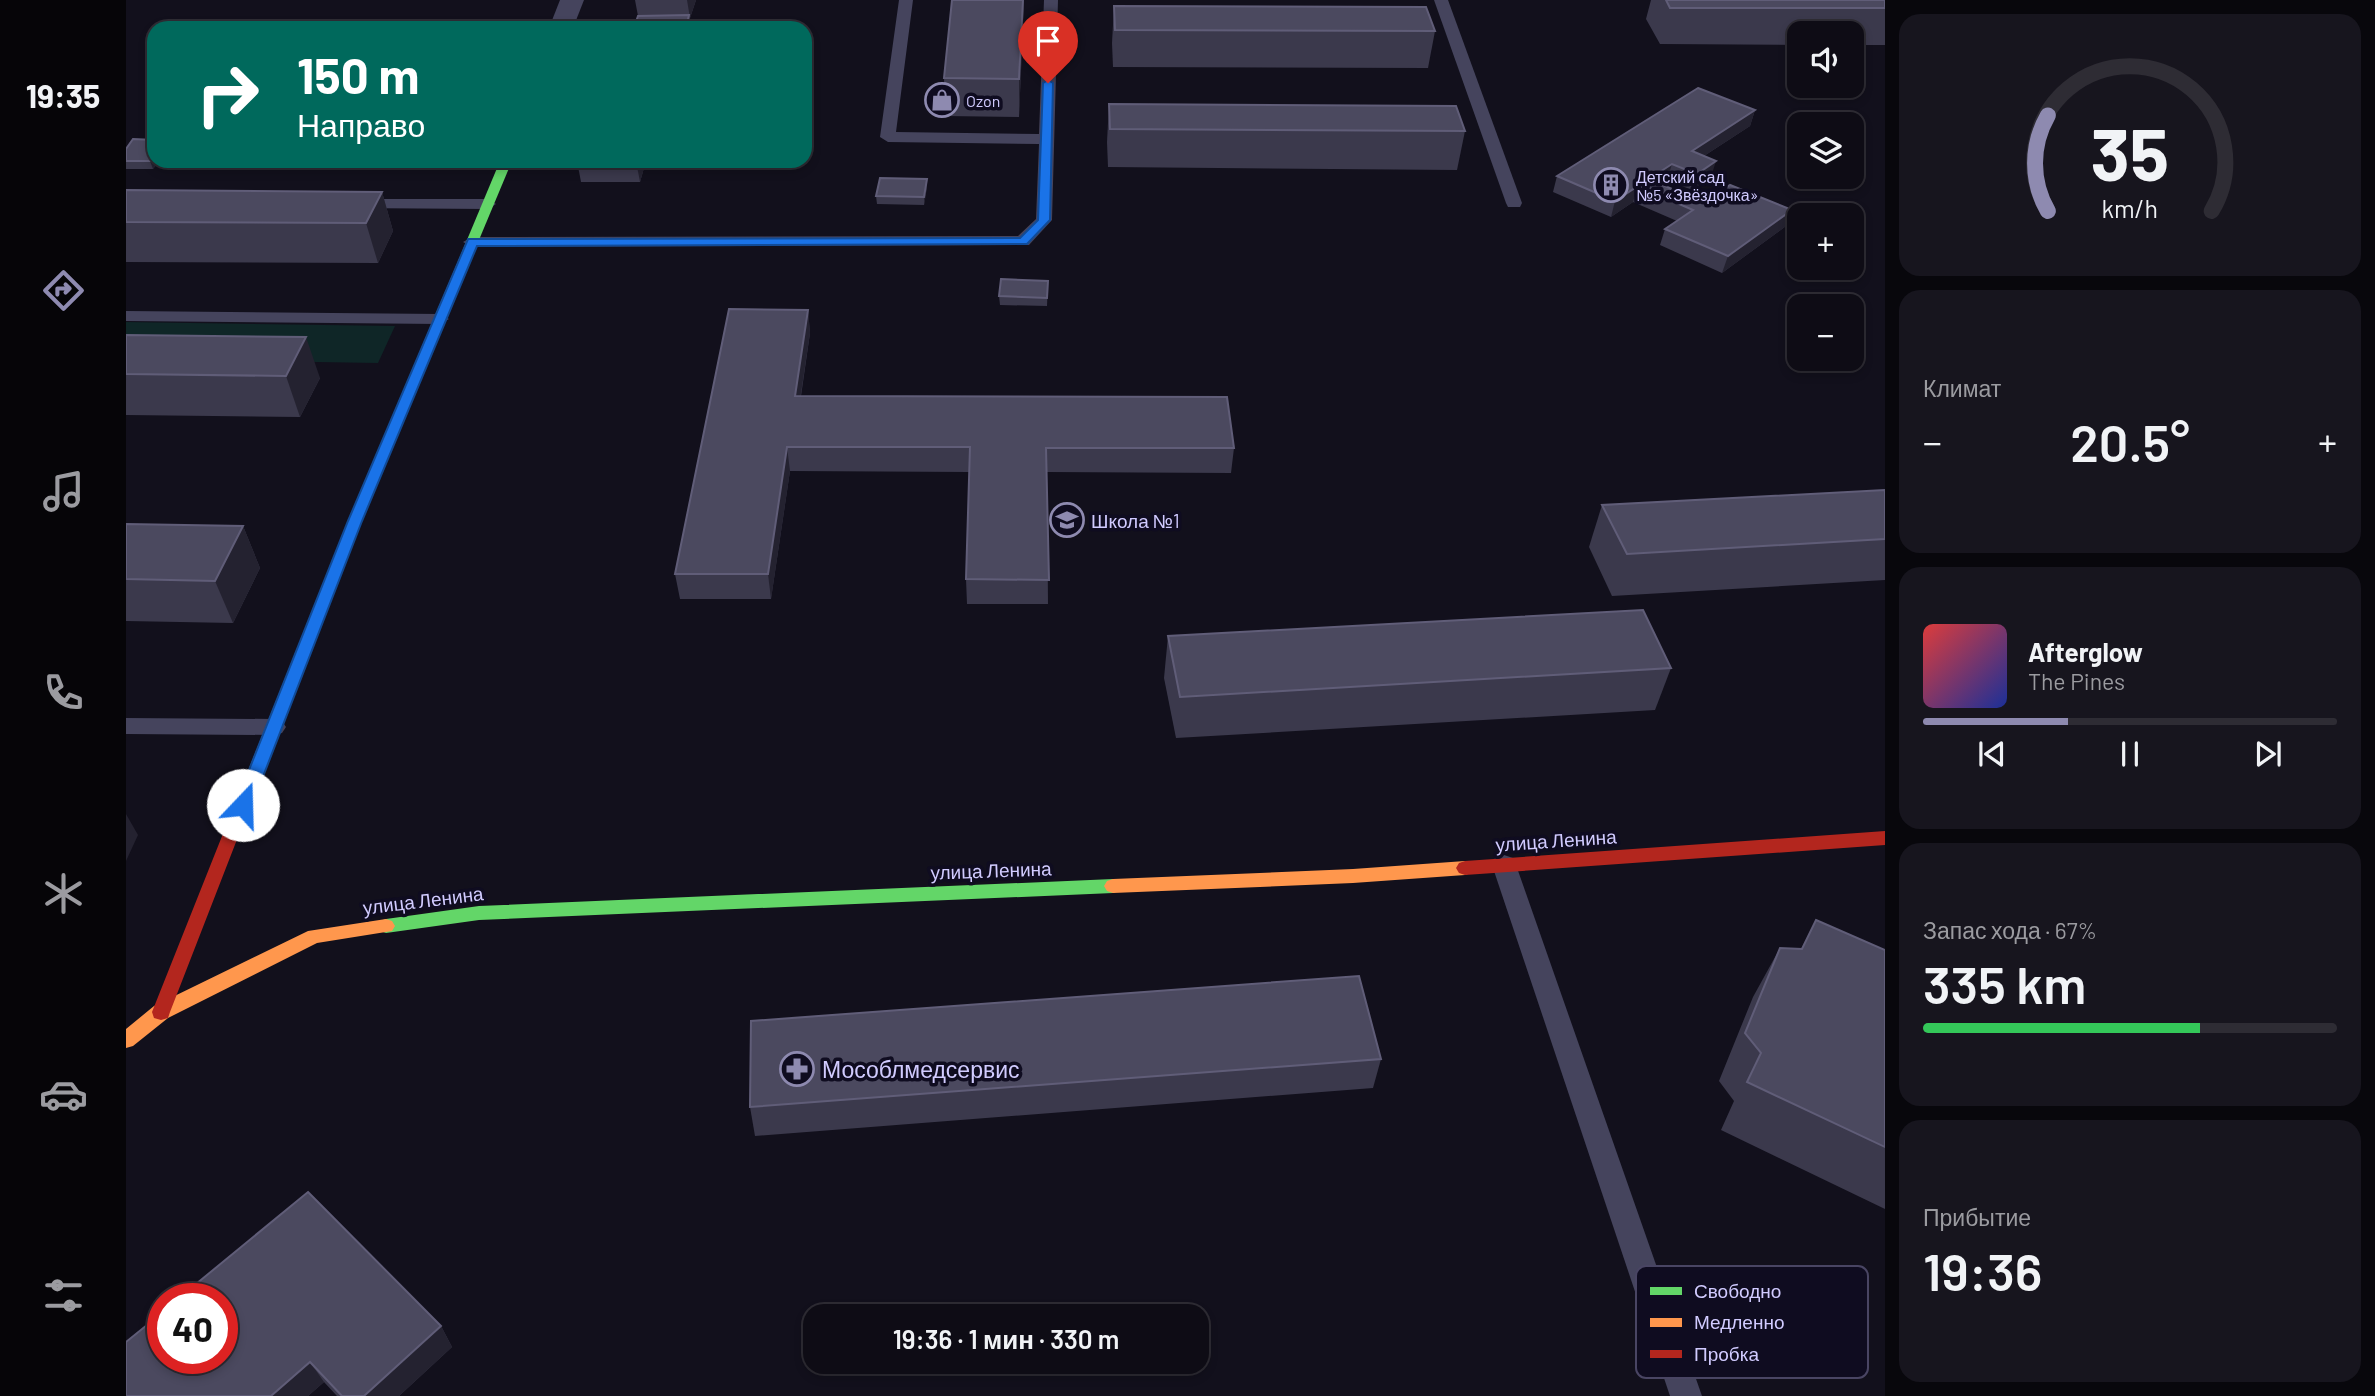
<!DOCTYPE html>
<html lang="ru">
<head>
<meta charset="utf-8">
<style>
	:root { --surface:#0e0c15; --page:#17151e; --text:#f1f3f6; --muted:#9b9ba0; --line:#2e2c34; --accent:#8e8ab0 }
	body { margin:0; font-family:Barlow,sans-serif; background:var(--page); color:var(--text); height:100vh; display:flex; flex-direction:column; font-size:26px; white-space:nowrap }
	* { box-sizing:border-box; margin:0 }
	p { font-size:23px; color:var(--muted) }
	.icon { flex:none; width:38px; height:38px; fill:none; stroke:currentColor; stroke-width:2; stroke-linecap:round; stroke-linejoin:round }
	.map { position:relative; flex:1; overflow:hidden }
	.panel { display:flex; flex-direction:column; gap:14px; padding:14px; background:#08070c; width:490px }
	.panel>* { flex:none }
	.guide { position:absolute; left:21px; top:21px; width:665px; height:147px; border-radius:21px; box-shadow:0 4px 10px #0003,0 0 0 2px var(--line); background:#00695c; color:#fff; overflow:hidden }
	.tools { position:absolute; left:1661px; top:21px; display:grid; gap:14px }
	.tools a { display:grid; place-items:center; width:77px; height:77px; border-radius:14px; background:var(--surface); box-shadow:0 4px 10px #0003,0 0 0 2px var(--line); font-size:35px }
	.speed { position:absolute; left:21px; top:1283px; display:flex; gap:14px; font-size:35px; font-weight:700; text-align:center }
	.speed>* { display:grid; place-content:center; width:91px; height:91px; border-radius:50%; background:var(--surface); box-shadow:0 4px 10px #0003,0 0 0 2px var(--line); line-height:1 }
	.speed .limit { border:10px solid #d22; background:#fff; color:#111 }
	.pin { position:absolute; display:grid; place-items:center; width:60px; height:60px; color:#fff; margin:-72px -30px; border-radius:50% 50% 50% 0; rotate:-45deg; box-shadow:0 0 7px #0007 }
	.pin .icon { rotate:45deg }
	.me { position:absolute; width:77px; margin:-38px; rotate:21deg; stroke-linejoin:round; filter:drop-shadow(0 0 5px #0008) }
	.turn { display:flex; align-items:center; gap:24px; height:147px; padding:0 35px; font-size:32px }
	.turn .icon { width:91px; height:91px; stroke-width:2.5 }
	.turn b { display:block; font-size:49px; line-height:60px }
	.big { font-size:52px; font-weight:600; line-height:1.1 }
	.panel .widget { flex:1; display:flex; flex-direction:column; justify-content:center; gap:10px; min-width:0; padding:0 24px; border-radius:21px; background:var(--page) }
	.panel .dial { align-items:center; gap:0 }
	.dial svg { height:182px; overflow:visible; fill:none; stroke:var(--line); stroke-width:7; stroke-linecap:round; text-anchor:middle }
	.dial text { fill:var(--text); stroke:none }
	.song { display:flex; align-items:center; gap:21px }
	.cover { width:84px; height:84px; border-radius:10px; background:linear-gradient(135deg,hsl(0 70% 55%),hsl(230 70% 35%)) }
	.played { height:7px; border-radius:4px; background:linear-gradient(90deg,var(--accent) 35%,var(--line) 35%) }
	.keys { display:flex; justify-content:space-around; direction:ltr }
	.heat { display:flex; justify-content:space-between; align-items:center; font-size:38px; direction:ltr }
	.charge { height:10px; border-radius:5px; background:linear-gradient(90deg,#34c759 67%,var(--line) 0) }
	.trip { position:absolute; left:677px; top:1304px; width:406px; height:70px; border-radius:21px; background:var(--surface); box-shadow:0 4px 10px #0003,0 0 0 2px var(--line); font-weight:600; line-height:70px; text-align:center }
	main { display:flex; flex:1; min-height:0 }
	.dock { display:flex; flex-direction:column; width:126px; justify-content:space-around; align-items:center; background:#060508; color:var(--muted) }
	.dock .icon { width:49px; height:49px }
	.dock .current { color:var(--accent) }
	.dock b { font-size:32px; color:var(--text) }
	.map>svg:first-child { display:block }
	.green { fill:#0f2627 }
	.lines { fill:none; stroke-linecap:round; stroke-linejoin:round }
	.lane { fill:#45445d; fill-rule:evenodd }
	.street { fill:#45445d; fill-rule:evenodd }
	.fast { fill:#63d668; fill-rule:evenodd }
	.slow { fill:#ff974d; fill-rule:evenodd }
	.jam { fill:#b3261e; fill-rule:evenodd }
	.wall { fill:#3b394c }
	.shaded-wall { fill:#242230 }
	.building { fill:#4b495f; stroke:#605d78; stroke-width:2 }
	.route { fill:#1a73e8; stroke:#114b97; stroke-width:2 }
	.labels { text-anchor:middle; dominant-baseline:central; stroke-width:7; stroke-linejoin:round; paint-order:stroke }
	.far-poi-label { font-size:16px; fill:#d1cbff; stroke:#0f0c20; text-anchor:start }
	.poi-label { font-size:19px; fill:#d1cbff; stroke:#0f0c20; text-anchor:start }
	.street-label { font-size:19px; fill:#d1cbff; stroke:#0f0c20 }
	.near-poi-label { font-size:23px; fill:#d1cbff; stroke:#0f0c20; text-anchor:start }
	.key { fill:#0f0c20; stroke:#494563; stroke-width:2 }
	.key-label { font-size:19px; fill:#d1cbff }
</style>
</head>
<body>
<main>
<nav class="dock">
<b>19:35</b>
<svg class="icon current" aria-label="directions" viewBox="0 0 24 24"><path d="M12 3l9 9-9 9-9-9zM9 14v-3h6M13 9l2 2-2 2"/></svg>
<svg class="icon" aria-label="music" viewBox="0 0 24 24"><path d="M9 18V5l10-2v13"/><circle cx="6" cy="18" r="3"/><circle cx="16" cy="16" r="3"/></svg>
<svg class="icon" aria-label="phone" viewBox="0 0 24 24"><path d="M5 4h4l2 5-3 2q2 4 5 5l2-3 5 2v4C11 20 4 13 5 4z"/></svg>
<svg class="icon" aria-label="climate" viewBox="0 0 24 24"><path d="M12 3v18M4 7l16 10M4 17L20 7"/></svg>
<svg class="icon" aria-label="car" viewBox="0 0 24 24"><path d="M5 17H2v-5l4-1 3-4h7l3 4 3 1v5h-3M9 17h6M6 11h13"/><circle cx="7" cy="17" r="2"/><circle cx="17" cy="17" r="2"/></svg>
<svg class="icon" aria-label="filters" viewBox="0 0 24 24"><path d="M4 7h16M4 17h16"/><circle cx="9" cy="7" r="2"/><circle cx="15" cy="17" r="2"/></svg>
</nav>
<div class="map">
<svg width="1759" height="1396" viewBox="0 0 1759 1396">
	<rect width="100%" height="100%" fill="#12101c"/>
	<path class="green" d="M0,322l269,4 -17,37 -252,-4z"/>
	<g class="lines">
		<g class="lane">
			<path d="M773,0h14l-17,132 143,2 5,-134h14l-6,220 -23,25 -557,2 -9,-5 9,-5 546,-1 18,-17 3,-75 -151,-2 -8,-5z"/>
			<path d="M1308,0h14l74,203 -2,4h-12l-2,-4z"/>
			<path d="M228,199h134l8,5 -8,5 -140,-1 -2,-4z"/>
			<path d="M0,311l314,3 9,5 -9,5 -314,-3z"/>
			<path d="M0,718l148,1 8,2 4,6 -4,6 -8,2 -148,-1z"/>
			<path d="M1378,855l9,3 3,7 186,531h-32l-178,-531 3,-7z"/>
		</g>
		<path class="street" d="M434,0h24l-11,28h-24z"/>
		<g class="fast">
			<path d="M374,161h12l-41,98 -6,4 -4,-1 -2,-3z"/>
			<path d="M987,879l6,2 3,5 -3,5 -6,2 -634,27 -93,13 -6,-2 -3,-5 3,-5 6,-2 93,-13z"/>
		</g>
		<g class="slow">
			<path d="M339,255l6,4 -109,262 -112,285 -2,4h-12l-2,-4 114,-285 111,-262z"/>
			<path d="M1339,861l6,2 3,5 -3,5 -6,2 -112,8 -240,10 -6,-2 -3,-5 3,-5 6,-2 240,-10z"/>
			<path d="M260,919l6,2 3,5 -3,5 -75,12 -149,75 -35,28 -7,2v-19l28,-23 154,-75z"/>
		</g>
		<g class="jam">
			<path d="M116,800l6,2 2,4 -80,206 -2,6 -7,2 -7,-2 -2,-6 82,-206 2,-4z"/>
			<path d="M1759,831v14l-420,30 -6,-2 -3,-5 3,-5 6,-2z"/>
		</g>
	</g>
	<g class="wall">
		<path d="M509,0h61l-6,18 1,10 -53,-12z"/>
		<path d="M826,0h72l-5,117 -74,-1 -1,-38z"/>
		<path d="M1525,0h234v45h-33v-12h-53v12l-139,-1 -14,-25z"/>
		<path d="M988,6l321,25 -7,37 -315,-1 -1,-24z"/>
		<path d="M28,99v25h-1l-6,-15z"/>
		<path d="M983,104l356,27 -8,39 -349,-3 -1,-25z"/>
		<path d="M1629,110l-5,16 -46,30 7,21 -19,13 -25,-10 -6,4 43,19 82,23 -64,47 -62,-28 5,-16 12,-8 -44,-19 -22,15 -58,-25 4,-16z"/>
		<path d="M0,149l28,12h5l-6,8h-27z"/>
		<path d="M451,161h69l-6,21h-59z"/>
		<path d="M801,187l-3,18 -47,-1 -1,-8z"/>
		<path d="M0,190l256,2 11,39 -15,32 -252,-1z"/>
		<path d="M922,281l-1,25 -47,-1 -1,-9z"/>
		<path d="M682,310l2,23 -9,63 433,52 -3,25 -184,-1 1,132h-81l-1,-25 3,-107 -179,-1 -19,128h-91l-5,-25z"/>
		<path d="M0,335l194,43 -20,39 -174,-2z"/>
		<path d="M1759,490v90l-273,16 -23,-49 13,-42z"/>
		<path d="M0,524l117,2 17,42 -27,55 -107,-2z"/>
		<path d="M1042,636l503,32 -16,42 -479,28 -12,-60z"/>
		<path d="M1690,920l69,30v259l-164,-79 13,-29 -15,-20 34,-84 27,-49 21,1z"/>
		<path d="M1255,1059l-8,29 -618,48 -5,-29z"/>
		<path d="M182,1192l133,134 11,21 -53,49h-62l-13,-14 -16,14z"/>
	</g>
	<g class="shaded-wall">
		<path d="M561,0h9l-6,18z"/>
		<path d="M897,0h1l-5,117v-38z"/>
		<path d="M563,15l2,13h-5z"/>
		<path d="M1629,110l-5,16 -63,41 5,-16z"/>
		<path d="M28,155v6h5l-6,8 -3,-8z"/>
		<path d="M510,161h10l-6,21z"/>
		<path d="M1590,161l-5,16 -19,13 5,-16z"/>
		<path d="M1546,164l-5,16 -17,11 -1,-12z"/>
		<path d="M801,179v8l-3,18v-8z"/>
		<path d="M1512,186l-5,16 -22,15 4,-16z"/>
		<path d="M256,192l11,39 -15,32 -12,-40z"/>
		<path d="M1666,210l-6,16 -64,47 6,-17z"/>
		<path d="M682,310l2,23 -13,87 -2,-24z"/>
		<path d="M180,337l14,41 -20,39 -14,-41z"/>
		<path d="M661,447l3,24 -19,128 -3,-25z"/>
		<path d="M117,526l17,42 -27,55 -18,-42z"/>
		<path d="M0,814l12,21 -12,26z"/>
		<path d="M315,1326l11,21 -53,49h-35z"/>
		<path d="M184,1362l14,20 -16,14h-37z"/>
	</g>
	<g class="building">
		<path d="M826,0h71l-4,79 -75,-1z"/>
		<path d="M1540,0h219v8h-215z"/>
		<path d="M988,6l312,1 9,24 -320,-1z"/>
		<path d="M563,15l-3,13h-52l4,-12z"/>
		<path d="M1572,88l57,22 -63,41 24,10 -19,13 -25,-10 -23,15 55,24 26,-18 62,25 -64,46 -63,-27 28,-19 -55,-24 -23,15 -58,-25z"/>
		<path d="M28,99v10h-7z"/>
		<path d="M983,104l347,2 9,25 -355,-2z"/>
		<path d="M7,139l21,1v15l-4,6h-24v-12z"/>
		<path d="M754,178l47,1 -3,18 -48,-1z"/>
		<path d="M0,190l256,2 -16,31 -240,-1z"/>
		<path d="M875,279l47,2 -1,17 -48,-2z"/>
		<path d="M603,309l79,1 -13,86 432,1 7,51h-188l3,132 -83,-1 4,-132h-183l-19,127h-93z"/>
		<path d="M0,335l180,2 -20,39 -160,-2z"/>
		<path d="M1759,490v49l-258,15 -25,-49z"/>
		<path d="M0,524l117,2 -28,55 -89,-2z"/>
		<path d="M1517,610l28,58 -491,29 -12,-61z"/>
		<path d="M1690,920l69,30v197l-138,-65 14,-29 -16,-20 35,-85 22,1z"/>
		<path d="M1233,976l22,83 -631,48 1,-86z"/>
		<path d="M182,1192l133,134 -77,70h-22l-32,-34 -39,34h-145v-54l37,-30v46h59v-60h-43z"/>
	</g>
	<path class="route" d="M922,80l5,3 -3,137 -23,24 -550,2 -115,275 -110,284 -3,4h-12l-2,-4 113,-284 120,-282 552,-1 18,-18 5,-137z"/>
	<defs>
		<g id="shop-ring" transform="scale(1.75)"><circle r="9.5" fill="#0f0c20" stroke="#8e8ab0" stroke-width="1.5"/><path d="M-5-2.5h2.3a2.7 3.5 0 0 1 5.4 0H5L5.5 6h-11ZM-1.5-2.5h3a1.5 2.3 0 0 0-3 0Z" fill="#8e8ab0"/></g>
		<g id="building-ring" transform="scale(1.75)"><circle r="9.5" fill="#0f0c20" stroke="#8e8ab0" stroke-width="1.5"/><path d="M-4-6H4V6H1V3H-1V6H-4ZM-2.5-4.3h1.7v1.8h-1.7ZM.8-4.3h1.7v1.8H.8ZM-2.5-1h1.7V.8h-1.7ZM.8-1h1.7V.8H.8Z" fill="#8e8ab0"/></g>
		<g id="school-ring" transform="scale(1.75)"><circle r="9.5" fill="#0f0c20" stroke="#8e8ab0" stroke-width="1.5"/><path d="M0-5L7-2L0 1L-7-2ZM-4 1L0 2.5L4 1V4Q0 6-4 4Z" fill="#8e8ab0"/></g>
		<g id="pharmacy-ring" transform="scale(1.75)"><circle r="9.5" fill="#0f0c20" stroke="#8e8ab0" stroke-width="1.5"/><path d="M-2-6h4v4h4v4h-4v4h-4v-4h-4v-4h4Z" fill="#8e8ab0"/></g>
	</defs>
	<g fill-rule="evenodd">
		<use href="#shop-ring" x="816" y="100"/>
		<use href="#building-ring" x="1485" y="185"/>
		<use href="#school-ring" x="941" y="520"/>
		<use href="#pharmacy-ring" x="671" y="1069"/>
	</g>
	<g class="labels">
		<g class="far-poi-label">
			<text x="840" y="100">Ozon</text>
			<text x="1510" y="176">Детский сад<tspan x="1510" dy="18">№5 «Звёздочка»</tspan></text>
		</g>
		<g class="poi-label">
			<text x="965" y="520">Школа №1</text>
		</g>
		<g class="street-label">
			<text transform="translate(1430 840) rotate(-4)">улица Ленина</text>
			<text transform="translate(865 870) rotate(-2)">улица Ленина</text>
			<text transform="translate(297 900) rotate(-7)">улица Ленина</text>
		</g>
		<g class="near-poi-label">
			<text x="696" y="1069">Мособлмедсервис</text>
		</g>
	</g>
	<rect x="1510" y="1266" width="232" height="112" rx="10" class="key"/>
	<rect x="1524" y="1287" width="32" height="8" fill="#63d668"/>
	<rect x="1524" y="1318" width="32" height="9" fill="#ff974d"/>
	<rect x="1524" y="1350" width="32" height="8" fill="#b3261e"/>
	<g class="key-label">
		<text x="1568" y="1298">Свободно</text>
		<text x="1568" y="1329">Медленно</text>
		<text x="1568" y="1361">Пробка</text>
	</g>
</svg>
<div class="tools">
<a><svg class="icon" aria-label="sound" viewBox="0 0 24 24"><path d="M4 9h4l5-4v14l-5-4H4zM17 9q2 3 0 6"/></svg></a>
<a><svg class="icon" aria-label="layers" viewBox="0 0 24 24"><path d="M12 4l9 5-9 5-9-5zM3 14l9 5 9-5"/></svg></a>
<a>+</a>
<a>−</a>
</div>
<div class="speed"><div class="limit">40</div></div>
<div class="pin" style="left:922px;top:83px;background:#d93025"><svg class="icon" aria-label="arrive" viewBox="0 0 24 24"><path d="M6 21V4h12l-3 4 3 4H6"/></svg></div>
<svg class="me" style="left:117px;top:805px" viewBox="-20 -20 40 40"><circle r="19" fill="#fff"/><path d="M0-13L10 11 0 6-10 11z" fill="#1a73e8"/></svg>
<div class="trip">19:36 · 1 мин · 330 m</div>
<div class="guide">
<div class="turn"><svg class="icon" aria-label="right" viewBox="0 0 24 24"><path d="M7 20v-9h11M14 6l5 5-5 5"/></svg><div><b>150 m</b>Направо</div></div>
</div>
</div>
<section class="panel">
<div class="widget dial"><svg viewBox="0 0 100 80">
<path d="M14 69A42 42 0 1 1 86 69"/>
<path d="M14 69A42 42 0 0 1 14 27" stroke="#8e8ab0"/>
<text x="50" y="56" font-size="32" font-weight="700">35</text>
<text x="50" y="72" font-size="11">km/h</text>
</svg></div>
<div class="widget"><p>Климат</p>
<div class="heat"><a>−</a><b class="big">20.5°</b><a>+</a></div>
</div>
<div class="widget">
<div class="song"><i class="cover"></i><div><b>Afterglow</b><p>The Pines</p></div></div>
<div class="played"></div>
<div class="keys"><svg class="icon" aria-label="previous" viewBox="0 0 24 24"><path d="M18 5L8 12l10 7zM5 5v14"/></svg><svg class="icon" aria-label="pause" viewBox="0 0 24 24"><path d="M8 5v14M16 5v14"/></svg><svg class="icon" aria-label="next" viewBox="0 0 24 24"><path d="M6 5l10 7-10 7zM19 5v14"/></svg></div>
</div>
<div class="widget"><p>Запас хода · 67%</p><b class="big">335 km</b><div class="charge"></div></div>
<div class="widget"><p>Прибытие</p><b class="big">19:36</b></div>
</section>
</main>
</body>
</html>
